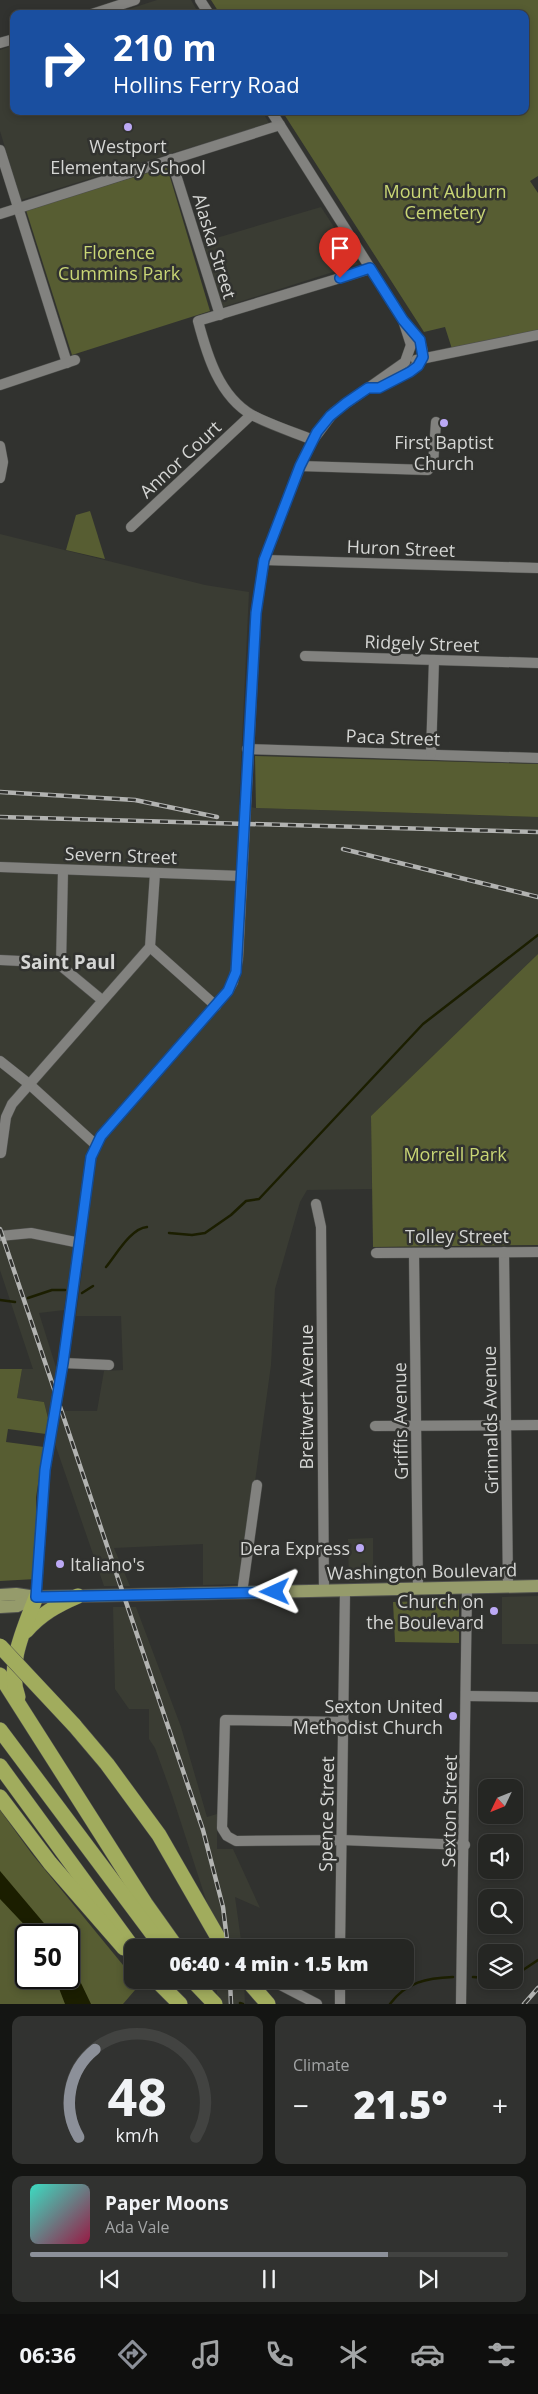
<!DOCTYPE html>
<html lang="en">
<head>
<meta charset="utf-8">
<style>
	:root { --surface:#252623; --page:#313230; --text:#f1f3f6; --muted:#a3a5a6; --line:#424341; --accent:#8c9099 }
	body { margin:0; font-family:"Open Sans",sans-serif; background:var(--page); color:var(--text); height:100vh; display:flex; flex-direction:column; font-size:19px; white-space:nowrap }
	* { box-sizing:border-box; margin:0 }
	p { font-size:16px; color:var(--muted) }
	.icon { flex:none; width:28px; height:28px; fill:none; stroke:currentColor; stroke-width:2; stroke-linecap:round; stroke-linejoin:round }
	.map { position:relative; height:2004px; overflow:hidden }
	.sheet { display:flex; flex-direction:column; gap:12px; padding:12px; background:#141513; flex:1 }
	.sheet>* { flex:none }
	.guide { position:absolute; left:10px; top:10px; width:519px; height:105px; border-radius:10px; box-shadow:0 2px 8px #0003,0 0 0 1px var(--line); background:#1a4fa0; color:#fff; overflow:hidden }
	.needle { width:32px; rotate:227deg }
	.tools { position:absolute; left:478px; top:1779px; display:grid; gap:10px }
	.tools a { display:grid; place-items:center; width:45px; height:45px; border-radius:10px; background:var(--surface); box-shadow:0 2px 8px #0003,0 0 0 1px var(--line); font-size:25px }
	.speed { position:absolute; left:15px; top:1924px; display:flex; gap:10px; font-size:25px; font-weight:700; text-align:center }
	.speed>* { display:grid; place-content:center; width:65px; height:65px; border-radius:50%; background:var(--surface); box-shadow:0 2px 8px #0003,0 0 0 1px var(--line); line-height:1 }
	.speed .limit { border:2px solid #111; border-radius:8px; background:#fff; color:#111 }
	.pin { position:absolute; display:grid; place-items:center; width:42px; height:42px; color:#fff; margin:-51px -21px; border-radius:50% 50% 50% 0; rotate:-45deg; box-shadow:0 0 5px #0007 }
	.pin .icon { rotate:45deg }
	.me { position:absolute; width:55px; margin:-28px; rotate:269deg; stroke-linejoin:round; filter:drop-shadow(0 0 4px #0008) }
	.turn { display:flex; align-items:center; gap:18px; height:105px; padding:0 20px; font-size:22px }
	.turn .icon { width:65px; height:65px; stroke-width:2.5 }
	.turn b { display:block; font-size:35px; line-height:42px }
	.big { font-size:38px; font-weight:800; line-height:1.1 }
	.sheet .tile { flex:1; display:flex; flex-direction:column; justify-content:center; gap:8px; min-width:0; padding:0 18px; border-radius:10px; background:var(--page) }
	.sheet .dial { align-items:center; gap:0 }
	.dial svg { height:130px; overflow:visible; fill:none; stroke:var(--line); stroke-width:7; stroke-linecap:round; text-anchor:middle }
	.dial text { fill:var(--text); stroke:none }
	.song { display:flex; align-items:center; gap:15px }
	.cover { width:60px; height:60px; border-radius:8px; background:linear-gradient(135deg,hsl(170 70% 55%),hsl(340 70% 35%)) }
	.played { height:5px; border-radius:2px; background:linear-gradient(90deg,var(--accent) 75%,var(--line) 75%) }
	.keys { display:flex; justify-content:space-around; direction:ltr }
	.heat { display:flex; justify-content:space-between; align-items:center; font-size:28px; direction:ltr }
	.sheet .tiles { flex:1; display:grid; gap:12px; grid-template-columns:1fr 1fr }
	.tile:last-child { grid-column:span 2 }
	.trip { position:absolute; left:124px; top:1939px; width:290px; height:50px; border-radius:10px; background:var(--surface); box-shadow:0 2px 8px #0003,0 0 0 1px var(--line); font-weight:800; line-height:50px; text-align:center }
	.menu { display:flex; height:80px; justify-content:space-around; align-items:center; background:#0f0f0e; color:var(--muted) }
	.menu .icon { width:35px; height:35px }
	.menu .selected { color:var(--accent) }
	.menu b { font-size:22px; color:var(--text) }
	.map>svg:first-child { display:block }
	.built { fill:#3a3c33; fill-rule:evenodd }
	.green { fill:#575d32; fill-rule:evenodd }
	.water { fill:#1b1e00 }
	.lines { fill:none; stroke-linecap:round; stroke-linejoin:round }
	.stream { stroke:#1b1e00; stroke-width:2.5 }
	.minor-casing { stroke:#4e4f4c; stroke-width:11 }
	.major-casing { stroke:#4e4f4c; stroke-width:14 }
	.highway-casing { stroke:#4e4f4c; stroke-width:16 }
	.minor { stroke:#82827f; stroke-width:10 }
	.major { stroke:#959b6b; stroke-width:12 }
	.highway { stroke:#a1ac5d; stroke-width:15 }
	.rail-casing { stroke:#b2b3b1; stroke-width:4.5 }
	.rail { stroke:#31322f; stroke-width:2.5; stroke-dasharray:8; stroke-linecap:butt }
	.highway-bridge-casing { stroke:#4e4f4c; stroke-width:16; stroke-linecap:butt }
	.highway-bridge { stroke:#a1ac5d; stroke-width:15 }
	.route-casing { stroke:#114b97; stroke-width:12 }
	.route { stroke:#1a73e8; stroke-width:9 }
	.poi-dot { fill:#bca9f5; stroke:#31322f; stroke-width:2 }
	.labels { text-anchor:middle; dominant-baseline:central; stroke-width:5; stroke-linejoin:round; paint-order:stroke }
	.poi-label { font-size:18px; fill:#d5d6d4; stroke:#31322f; text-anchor:end }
	.park-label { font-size:18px; fill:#c9d675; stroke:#31322f }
	.street-label { font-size:18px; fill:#d5d6d4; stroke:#31322f }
	.neighbourhood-label { font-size:19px; font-weight:bold; fill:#d5d6d4; stroke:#31322f }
</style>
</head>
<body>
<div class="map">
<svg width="538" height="2004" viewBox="0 0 538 2004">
	<rect width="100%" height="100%" fill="#31322f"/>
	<g class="built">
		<path d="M157,0h34l8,14h-85z"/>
		<path d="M14,45v66h248l7,12 -248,77 -21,-69v-81z"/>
		<path d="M321,207l37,57 -135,43 -20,-65z"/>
		<path d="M0,534l205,51 44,7 -10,213 17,3 282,9v137l-167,162 1,73 -65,1 -7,12 -25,87 -4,76 -30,219 -38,1v-41l-89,4 16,38h-26l-49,-142 -11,-42 -27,-4 5,-29h11l-33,-99zM72,1260l11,3 -7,53h45l2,54 -19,1 -7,40h-36l3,-18 -25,-80 25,-3z"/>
		<path d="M373,1538v43l-24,1 -1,-43z"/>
		<path d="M538,1596v48h-36v-47z"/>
		<path d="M113,1607h23l45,120 26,90 10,-3v35h16l27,59 -25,-11 7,50h-27l-8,-44 -35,-108 -17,-47 -6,-9v-30h-20l-14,-20z"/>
		<path d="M217,1980h27l1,24h-28z"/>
	</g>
	<g class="green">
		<path d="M211,0h327v176l-8,5 8,12v137l-86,19 -7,-22 -21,5 -142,-221h243v-97h-305z"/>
		<path d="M167,167l43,144 -138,44 -46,-145z"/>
		<path d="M90,511l1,3 14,45 -39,-9 10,-35z"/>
		<path d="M255,756l283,8v53l-282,-9z"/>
		<path d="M538,954v291l-165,2 -2,-131z"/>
		<path d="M0,1369h22l-5,29 27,4 4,16 -2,16 -38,-5 -2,13 38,5 -8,50v82l-36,2z"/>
		<path d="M459,1600v43l-64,-1 -2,-40z"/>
		<path d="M0,1810l32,44 100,122 3,14 -12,14h-123zM26,1935h43v43h-43z"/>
	</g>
	<g class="water">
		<path d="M0,1871l54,64h-20l-34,-36z"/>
		<path d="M69,1958l22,46h-26l-10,-26h14z"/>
	</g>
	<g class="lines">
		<g class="stream">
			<path d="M169,1233l23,2 13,-2 26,-18 15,-14 13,-2 164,-175 115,-89"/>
			<path d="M106,1267c10,-12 25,-39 41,-40"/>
			<path d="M82,1293l11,-7"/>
			<path d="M28,1298l24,-8h13"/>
			<path d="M0,1300l15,2"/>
			<path d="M514,1976l24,-16"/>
			<path d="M473,1977l13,1"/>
			<path d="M240,2003l3,1"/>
			<path d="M390,2004c16,-22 37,-26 63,-27"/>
		</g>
		<g class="minor-casing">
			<g id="minor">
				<path d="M200,0l9,14"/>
				<path d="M92,14l43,-14"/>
				<path d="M0,43l14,-4"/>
				<path d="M271,111l132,209c21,24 32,38 -3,57 -11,6 -19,11 -32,11"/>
				<path d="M0,150l67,213"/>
				<path d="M171,159l49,156"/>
				<path d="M0,214l280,-89"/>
				<path d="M416,360l122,-25"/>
				<path d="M0,385l75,-25"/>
				<path d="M313,440c-20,-8 -42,-15 -61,-25 -33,-19 -45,-60 -54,-94l172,-52"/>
				<path d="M0,446l3,16 -3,16"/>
				<path d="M300,466l128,4 5,-6 3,-42"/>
				<path d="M131,527l120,-112"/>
				<path d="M264,560l274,8"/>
				<path d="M305,656l233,7"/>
				<path d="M247,749l291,9"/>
				<path d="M431,754l3,-94"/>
				<path d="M0,867l242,9"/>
				<path d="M150,947l66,59"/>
				<path d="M0,960l41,2 20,4 41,34"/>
				<path d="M61,966l2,-96"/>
				<path d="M0,1061l29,23 67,61"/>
				<path d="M1,1153l5,-36 6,-13 138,-157 5,-74"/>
				<path d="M316,1204l5,23 3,364"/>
				<path d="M0,1236l31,-3 49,10"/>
				<path d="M504,1252l4,335"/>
				<path d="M376,1253l162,-1"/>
				<path d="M414,1253l4,336"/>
				<path d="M63,1363l46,2"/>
				<path d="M375,1426l163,-1"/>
				<path d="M242,1593l15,-108"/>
				<path d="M36,1597l9,-127 18,-107 28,-206 10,-21 127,-145 5,-9 5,-23 18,-346 8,-53 36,-94 13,-26 21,-28 71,-50 6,-17 -8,-25"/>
				<path d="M466,1696l72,1"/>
				<path d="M344,1722l-119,-2 -3,108 5,8 9,5 106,-1 123,5"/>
				<path d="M340,1948l5,-357"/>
				<path d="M271,1980l46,24"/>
				<path d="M340,2004v-24"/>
				<path d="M461,2004l6,-416"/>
			</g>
		</g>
		<g class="major-casing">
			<g id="major">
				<path d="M0,1595l16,-1 20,3 502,-11"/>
				<path d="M0,1607l17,-1 19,-9"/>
			</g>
		</g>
		<g class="highway-casing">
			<g id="highway">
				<path d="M26,1631c15,-17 31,-26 52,-35"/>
				<path d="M0,1675l145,228 32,45"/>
				<path d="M18,1697c-12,-32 7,-70 18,-100"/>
				<path d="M74,1725l33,39 52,71 65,113"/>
				<path d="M0,1730l163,218"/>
				<path d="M0,1766l133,182"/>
				<path d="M0,1797l50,66 74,85"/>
				<path d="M156,1980l24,24"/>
				<path d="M192,1980l23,24"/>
				<path d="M247,1980l21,24"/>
			</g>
		</g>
		<use href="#minor" class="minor"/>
		<use href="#major" class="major"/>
		<use href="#highway" class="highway"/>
		<g class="rail-casing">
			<g id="rail">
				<path d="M0,792l135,8 82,17"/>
				<path d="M0,817l538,15"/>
				<path d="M343,849l195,48"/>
				<path d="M0,1229l203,601 20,77 5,41"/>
				<path d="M230,1980l1,24"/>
				<path d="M524,2004l14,-16"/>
			</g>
		</g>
		<use href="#rail" class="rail"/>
		<g class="highway-bridge-casing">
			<path id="highway-bridge" d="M0,1646l74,79"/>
		</g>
		<use href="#highway-bridge" class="highway-bridge"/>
	</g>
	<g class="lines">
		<g class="route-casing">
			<path id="route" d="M275,1592l-239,5 9,-127 18,-107 28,-206 10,-21 127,-145 8,-19 20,-359 8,-53 36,-94 17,-34 13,-16 16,-13 22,-15h11l31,-16 8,-6 5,-9 -3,-17 -17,-20 -33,-52 -30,10"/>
		</g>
		<use href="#route" class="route"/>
	</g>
	<g class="poi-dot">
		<circle cx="128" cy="127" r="5"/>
		<circle cx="444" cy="423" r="5"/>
		<circle cx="360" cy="1548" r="5"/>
		<circle cx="60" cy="1564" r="5"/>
		<circle cx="494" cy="1611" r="5"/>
		<circle cx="453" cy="1716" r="5"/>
	</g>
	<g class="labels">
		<g class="poi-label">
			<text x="128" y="146" text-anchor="middle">Westport<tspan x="128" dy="21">Elementary School</tspan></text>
			<text x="444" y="442" text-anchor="middle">First Baptist<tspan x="444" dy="21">Church</tspan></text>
			<text x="350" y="1548">Dera Express</text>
			<text x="70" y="1564" text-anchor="start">Italiano's</text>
			<text x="484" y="1601">Church on<tspan x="484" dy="21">the Boulevard</tspan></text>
			<text x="443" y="1706">Sexton United<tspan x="443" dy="21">Methodist Church</tspan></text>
		</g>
		<g class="park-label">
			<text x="445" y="191">Mount Auburn<tspan x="445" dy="21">Cemetery</tspan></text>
			<text x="119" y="252">Florence<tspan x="119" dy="21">Cummins Park</tspan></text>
			<text x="455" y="1154">Morrell Park</text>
		</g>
		<g class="street-label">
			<text transform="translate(215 246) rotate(73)">Alaska Street</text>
			<text transform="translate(180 459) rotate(-43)">Annor Court</text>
			<text transform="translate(401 548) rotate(2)">Huron Street</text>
			<text transform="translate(422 643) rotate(2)">Ridgely Street</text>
			<text transform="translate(393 737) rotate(2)">Paca Street</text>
			<text transform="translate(121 855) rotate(2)">Severn Street</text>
			<text x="457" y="1236">Tolley Street</text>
			<text transform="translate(306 1397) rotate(-90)">Breitwert Avenue</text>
			<text transform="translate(490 1420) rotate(-91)">Grinnalds Avenue</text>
			<text transform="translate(400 1421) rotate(-91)">Griffis Avenue</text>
			<text transform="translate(422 1571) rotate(-1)">Washington Boulevard</text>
			<text transform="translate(449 1811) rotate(-89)">Sexton Street</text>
			<text transform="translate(326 1814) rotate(-89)">Spence Street</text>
		</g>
		<g class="neighbourhood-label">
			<text x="68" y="962">Saint Paul</text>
		</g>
	</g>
</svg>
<div class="tools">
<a><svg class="needle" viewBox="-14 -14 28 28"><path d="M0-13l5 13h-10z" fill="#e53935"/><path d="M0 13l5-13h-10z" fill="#a3a5a6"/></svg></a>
<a><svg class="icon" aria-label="sound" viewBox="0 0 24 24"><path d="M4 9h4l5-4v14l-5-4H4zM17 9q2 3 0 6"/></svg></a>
<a><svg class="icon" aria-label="search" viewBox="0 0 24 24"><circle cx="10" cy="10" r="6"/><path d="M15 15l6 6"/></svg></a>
<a><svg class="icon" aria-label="layers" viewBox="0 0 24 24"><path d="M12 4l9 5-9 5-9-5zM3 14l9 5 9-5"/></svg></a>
</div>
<div class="speed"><div class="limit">50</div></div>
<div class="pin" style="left:340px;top:278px;background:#d93025"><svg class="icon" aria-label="arrive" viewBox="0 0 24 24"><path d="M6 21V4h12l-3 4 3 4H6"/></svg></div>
<svg class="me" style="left:275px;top:1592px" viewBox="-20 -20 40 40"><path d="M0-17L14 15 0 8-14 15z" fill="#1a73e8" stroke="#fff" stroke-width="4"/></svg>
<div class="trip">06:40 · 4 min · 1.5 km</div>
<div class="guide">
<div class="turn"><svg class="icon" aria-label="right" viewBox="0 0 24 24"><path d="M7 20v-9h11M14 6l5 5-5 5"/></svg><div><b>210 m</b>Hollins Ferry Road</div></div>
</div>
</div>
<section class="sheet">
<div class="tiles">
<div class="tile dial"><svg viewBox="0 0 100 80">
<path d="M14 69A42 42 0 1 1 86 69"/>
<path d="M14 69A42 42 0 0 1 24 15" stroke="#8c9099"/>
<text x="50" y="56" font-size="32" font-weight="700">48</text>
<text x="50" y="72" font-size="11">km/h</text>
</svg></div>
<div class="tile"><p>Climate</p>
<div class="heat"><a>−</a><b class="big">21.5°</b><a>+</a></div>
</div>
<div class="tile">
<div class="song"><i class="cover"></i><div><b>Paper Moons</b><p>Ada Vale</p></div></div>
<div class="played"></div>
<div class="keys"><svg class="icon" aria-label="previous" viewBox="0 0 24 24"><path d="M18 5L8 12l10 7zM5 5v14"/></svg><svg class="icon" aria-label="pause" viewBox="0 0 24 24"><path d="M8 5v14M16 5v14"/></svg><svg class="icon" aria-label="next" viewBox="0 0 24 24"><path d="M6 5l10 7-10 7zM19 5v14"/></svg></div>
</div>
</div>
</section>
<nav class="menu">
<b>06:36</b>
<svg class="icon selected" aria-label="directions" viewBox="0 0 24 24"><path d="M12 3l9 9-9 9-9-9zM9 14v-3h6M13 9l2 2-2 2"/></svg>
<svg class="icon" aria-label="music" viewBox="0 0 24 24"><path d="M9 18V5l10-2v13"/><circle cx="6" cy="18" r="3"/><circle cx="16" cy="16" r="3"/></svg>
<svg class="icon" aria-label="phone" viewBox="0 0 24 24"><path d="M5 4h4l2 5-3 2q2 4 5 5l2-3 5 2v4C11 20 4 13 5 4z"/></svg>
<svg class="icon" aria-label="climate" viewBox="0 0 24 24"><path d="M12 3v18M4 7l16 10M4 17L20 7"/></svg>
<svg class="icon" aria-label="car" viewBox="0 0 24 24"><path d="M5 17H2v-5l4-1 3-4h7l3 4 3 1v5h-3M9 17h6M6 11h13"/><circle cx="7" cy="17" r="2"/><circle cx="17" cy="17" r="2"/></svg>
<svg class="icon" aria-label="filters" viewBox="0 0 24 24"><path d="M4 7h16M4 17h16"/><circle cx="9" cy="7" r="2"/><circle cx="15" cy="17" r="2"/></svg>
</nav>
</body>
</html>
